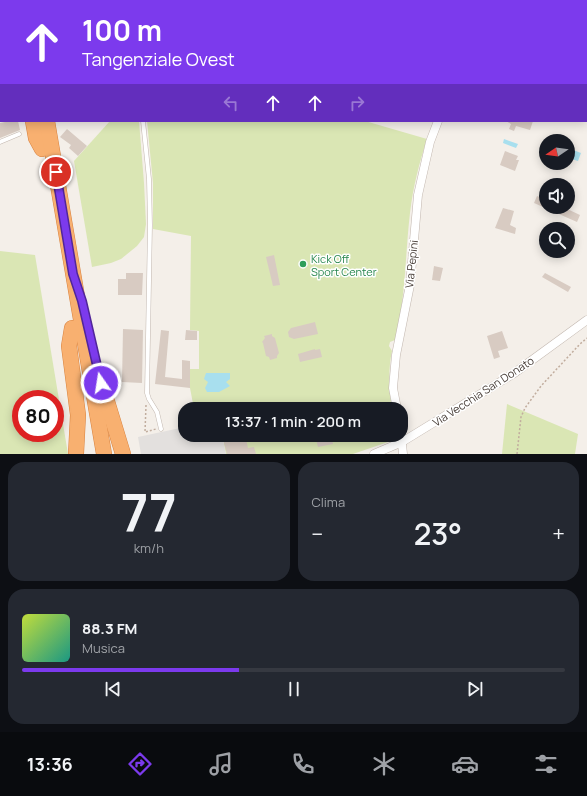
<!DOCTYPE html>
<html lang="it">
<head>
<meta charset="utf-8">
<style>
	:root { --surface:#171b24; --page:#242831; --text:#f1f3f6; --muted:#9ea1a6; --line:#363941; --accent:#7c3aed }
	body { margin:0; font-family:Manrope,sans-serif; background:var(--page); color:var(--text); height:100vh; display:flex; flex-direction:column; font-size:15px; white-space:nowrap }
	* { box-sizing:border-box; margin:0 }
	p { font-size:13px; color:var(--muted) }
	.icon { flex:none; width:22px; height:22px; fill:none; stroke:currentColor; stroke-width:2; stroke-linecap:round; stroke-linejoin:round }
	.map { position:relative; height:454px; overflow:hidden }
	.drawer { display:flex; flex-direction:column; gap:8px; padding:8px; background:#0d0f14; flex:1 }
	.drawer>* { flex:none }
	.banner { position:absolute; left:0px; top:0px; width:587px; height:122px; box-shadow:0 2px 10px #0003; background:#7c3aed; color:#fff; overflow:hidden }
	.needle { width:26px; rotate:257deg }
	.controls { position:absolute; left:539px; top:134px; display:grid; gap:8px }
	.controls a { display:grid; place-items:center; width:36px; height:36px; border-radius:50%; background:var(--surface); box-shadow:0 2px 10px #0003; font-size:20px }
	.speed { position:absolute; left:12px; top:390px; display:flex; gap:8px; font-size:20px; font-weight:700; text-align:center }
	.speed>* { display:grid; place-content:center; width:52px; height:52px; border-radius:50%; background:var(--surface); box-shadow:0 2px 10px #0003; line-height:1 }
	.speed .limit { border:6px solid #d22; background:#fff; color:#111 }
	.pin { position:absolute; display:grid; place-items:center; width:34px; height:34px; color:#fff; margin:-17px; border:2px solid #fff; border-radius:50%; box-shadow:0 1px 4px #0007 }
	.me { position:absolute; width:44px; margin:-22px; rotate:347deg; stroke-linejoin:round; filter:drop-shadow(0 0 3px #0008) }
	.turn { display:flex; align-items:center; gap:14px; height:84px; padding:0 16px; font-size:18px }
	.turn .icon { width:52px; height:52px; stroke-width:2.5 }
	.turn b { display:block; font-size:28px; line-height:34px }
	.lanes { display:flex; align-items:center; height:38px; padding:0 16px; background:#0003; justify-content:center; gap:20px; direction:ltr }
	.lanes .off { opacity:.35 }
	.big { font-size:30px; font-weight:600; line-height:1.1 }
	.drawer .card { flex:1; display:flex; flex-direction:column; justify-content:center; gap:6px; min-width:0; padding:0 14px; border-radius:16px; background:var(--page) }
	.drawer .dial { align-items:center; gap:0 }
	.dial b { font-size:52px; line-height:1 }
	.song { display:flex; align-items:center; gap:12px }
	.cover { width:48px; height:48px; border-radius:6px; background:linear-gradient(135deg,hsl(70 70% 55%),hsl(170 70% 35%)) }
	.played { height:4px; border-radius:2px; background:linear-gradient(90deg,var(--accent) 40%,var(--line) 40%) }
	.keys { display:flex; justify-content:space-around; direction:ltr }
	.heat { display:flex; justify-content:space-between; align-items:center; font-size:22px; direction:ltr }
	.drawer .tiles { flex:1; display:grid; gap:8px; grid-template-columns:1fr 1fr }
	.card:last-child { grid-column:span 2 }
	.trip { position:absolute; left:178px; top:402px; width:230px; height:40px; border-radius:16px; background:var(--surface); box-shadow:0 2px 10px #0003; font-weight:600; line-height:40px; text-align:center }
	.tabs { display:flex; height:64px; justify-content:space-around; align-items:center; background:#090b0e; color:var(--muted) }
	.tabs .icon { width:28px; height:28px }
	.tabs .on { color:var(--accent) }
	.tabs b { font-size:18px; color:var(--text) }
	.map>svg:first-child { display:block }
	.green { fill:#dae6b4; fill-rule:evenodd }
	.parking { fill:#e3e0de }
	.water { fill:#a8dfee }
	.building { fill:#d8cbc2 }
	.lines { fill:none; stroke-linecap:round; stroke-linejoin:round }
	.lane-casing { stroke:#c2b7af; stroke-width:5 }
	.street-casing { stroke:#c2b7af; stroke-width:9 }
	.secondary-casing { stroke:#d5bb9d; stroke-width:13 }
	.highway-casing { stroke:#d8823f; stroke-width:16 }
	.path { stroke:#c1ad9e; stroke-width:1.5; stroke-dasharray:2 2; stroke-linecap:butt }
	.lane { stroke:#fff; stroke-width:4 }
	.street { stroke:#fff; stroke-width:8 }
	.secondary { stroke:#fde7cb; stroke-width:12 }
	.highway { stroke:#f8b070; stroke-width:15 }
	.route-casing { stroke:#51269a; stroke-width:10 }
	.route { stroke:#7c3aed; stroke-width:7 }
	.leisure-dot { fill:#2e9e5b; stroke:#fff; stroke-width:1.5 }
	.labels { text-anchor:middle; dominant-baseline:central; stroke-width:3; stroke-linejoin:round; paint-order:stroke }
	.leisure-label { font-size:11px; fill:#27864d; stroke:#fff; text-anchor:start }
	.street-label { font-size:11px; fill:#483e38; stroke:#fff }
</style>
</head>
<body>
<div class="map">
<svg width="587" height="454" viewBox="0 0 587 454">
	<rect width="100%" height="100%" fill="#f4efe9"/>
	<g class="green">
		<path d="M110,121h29l5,62 2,41 -2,13 -7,9 -16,13 -10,4 -19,4 -18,-106z"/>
		<path d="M147,121h218l62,18c-8,25 -14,48 -17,74 -5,42 -4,85 -15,127l-5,2 -1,4 3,5c-4,18 -3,40 0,58h-198l-4,-21v-19h9v-38l-9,-1 1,-94 -38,-7v-46z"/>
		<path d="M0,251l35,4 33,199h-68zM21,399h34v34h-34z"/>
		<path d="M507,404l71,30 -3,20h-73z"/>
		<path d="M222,435h167l2,6 -38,13h-127z"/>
	</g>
	<path class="parking" d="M185,427v8h37l4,19h-85l-3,-17z"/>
	<g class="water">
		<path d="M504,139l14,5 -2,4 -13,-5z"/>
		<path d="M568,148l13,5 -3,8 -10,-3z"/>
		<path d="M206,373h24v6l-4,3 4,4 -11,6h-12l-2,-4 3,-6 -4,-3z"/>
	</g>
	<g class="building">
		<path d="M5,121h13l2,9 -20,8v-15l5,-1z"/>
		<path d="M506,121h27l-3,9 -14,-4 -2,5 -5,-2 2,-5z"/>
		<path d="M67,129l20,17 -9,10 -9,-8 2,-3 -11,-8z"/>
		<path d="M505,151l13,5 -2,4h3l-4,11 -15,-6z"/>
		<path d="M537,196l9,4v7h17l17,8 -3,7 -43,-19z"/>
		<path d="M503,208l11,3 -4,14 6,3 -1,6 -20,-6z"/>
		<path d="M274,255l6,30 -7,1 -7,-29z"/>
		<path d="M434,266l9,2 -3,13 -8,-1z"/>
		<path d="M126,273h17l-1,22h-24v-16h8z"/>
		<path d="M545,273l26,14 -3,5 -26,-15z"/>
		<path d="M315,322l3,12 -24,5 -5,-2 -1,-5 3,-4z"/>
		<path d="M123,329l20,1 -1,53 -20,-1z"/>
		<path d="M161,330l8,1 -4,46 17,2v-19l8,1v27l-35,-4z"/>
		<path d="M186,330l11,1v9h-12z"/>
		<path d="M502,331l6,17 -10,3 2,6 -6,2 -7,-23z"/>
		<path d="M272,334v2l3,2 4,15 -2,3v2l-7,2 -1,-3 -3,-1 -3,-13 -1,-1 3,-4 -1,-2z"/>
		<path d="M315,349v1l5,-1 2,8 -22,5 -2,-8z"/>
		<path d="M226,435h19l3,13 6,-1 2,7h-29l-4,-15 4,-1z"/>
		<path d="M331,436l2,8 -15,3 -2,-8z"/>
	</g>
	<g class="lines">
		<g class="lane-casing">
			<g id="lane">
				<path d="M99,0l1,1"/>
				<path d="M143,121l6,58 1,46 -3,168 2,6 8,13 4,17"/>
				<path d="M0,142l19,-8"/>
			</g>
		</g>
		<g class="street-casing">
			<g id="street">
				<path d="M486,1l1,-1"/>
				<path d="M397,409l-4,-21 3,-33 14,-70 8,-90 12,-53 8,-21"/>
				<path d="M401,435l2,19"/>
				<path d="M374,454l28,-12 111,-68 74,-54"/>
			</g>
		</g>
		<g class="secondary-casing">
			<path id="secondary" d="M52,1l2,-1"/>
		</g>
		<g class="highway-casing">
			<g id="highway">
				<path d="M19,0v1"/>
				<path d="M37,0v1"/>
				<path d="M0,28l1,1"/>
				<path d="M33,121l3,17 6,11"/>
				<path d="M47,121l57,333"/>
				<path d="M72,328l-3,18 9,69 -2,39"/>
				<path d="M99,375l24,79"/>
			</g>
		</g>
		<g class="path">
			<path d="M353,1l2,-1"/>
			<path d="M146,405l-1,27 11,-3"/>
			<path d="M517,454l4,-37 4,-9 16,-22 39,-42 7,-6"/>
		</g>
		<use href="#lane" class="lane"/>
		<use href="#street" class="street"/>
		<use href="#secondary" class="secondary"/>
		<use href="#highway" class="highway"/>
	</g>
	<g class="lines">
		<g class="route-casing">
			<path id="route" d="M56,172l17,102 9,27 19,82"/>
		</g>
		<use href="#route" class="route"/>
	</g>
	<circle class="leisure-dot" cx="303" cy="264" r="4"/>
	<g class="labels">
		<g class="leisure-label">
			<text x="311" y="258">Kick Off<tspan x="311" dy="13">Sport Center</tspan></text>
		</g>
		<g class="street-label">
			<text transform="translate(411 264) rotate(-84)">Via Pepini</text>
			<text transform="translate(483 391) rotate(-33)">Via Vecchia San Donato</text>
		</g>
	</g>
</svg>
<div class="controls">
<a><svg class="needle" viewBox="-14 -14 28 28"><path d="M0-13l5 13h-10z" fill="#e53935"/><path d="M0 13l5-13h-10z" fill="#9ea1a6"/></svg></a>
<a><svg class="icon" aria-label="sound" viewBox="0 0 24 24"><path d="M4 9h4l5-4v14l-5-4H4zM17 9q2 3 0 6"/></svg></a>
<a><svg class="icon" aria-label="search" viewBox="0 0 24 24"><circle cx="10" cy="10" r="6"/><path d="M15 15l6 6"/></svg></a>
</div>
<div class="speed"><div class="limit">80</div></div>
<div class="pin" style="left:56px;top:172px;background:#d93025"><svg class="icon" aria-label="arrive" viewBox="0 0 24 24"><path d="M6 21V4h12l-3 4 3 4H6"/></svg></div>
<svg class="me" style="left:101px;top:383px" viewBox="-20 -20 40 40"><circle r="17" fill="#7c3aed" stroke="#fff" stroke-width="3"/><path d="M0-11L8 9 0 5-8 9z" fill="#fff"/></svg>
<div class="trip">13:37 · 1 min · 200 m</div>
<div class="banner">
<div class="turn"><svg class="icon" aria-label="ahead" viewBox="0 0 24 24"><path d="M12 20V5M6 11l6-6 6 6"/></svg><div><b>100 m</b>Tangenziale Ovest</div></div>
<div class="lanes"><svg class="icon off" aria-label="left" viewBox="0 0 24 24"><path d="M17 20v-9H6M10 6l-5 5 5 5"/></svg><svg class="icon" aria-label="ahead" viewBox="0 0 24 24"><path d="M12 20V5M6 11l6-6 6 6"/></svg><svg class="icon" aria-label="ahead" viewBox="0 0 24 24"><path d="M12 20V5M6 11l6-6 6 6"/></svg><svg class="icon off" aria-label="right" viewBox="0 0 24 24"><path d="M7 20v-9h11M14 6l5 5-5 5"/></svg></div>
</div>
</div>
<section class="drawer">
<div class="tiles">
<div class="card dial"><b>77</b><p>km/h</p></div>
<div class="card"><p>Clima</p>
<div class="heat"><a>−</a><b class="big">23°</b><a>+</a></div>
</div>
<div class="card">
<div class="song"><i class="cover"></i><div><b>88.3 FM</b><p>Musica</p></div></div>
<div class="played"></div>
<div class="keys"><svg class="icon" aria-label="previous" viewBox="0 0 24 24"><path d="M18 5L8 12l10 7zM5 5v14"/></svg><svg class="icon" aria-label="pause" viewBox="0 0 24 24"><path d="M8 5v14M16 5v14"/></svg><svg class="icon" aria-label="next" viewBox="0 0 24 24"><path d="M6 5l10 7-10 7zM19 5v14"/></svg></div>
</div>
</div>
</section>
<nav class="tabs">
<b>13:36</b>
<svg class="icon on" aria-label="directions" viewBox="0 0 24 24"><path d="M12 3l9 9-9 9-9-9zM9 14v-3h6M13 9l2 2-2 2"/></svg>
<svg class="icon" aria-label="music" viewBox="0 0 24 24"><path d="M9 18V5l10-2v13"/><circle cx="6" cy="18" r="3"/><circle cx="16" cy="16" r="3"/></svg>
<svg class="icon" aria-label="phone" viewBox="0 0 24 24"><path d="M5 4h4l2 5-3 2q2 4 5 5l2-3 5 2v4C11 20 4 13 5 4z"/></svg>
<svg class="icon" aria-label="climate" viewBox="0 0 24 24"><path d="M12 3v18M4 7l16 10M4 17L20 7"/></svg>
<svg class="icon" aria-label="car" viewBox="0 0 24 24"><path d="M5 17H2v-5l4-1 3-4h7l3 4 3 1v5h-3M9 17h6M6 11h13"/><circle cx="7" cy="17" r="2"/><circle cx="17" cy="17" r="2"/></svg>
<svg class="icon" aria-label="filters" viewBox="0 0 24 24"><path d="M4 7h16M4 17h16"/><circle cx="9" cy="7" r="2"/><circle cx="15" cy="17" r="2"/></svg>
</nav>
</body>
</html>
